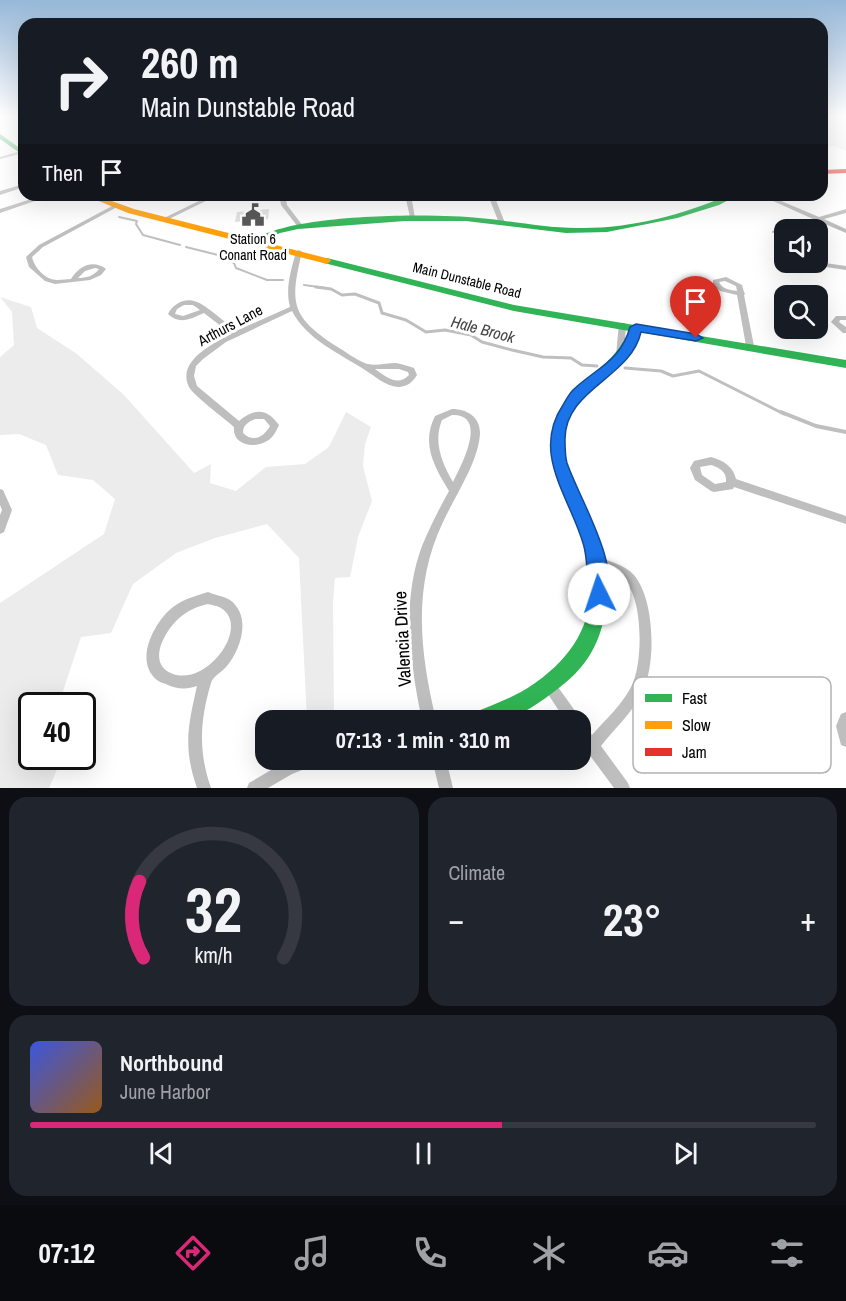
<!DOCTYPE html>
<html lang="en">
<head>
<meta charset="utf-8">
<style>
	:root { --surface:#171b24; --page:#20242c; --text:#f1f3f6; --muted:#9ea1a6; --line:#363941; --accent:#db2777 }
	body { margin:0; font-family:"Archivo Narrow",sans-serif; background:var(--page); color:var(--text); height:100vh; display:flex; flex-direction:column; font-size:22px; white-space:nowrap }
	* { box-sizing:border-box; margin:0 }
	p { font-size:20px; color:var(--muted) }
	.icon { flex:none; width:33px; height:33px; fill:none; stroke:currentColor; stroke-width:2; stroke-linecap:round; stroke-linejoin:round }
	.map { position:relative; height:788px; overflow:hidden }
	.side { display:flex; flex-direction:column; gap:9px; padding:9px; background:#0d0f14; flex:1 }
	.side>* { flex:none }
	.guide { position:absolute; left:18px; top:18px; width:810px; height:183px; border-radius:18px; box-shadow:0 6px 24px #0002; background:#171b24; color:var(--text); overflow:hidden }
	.tools { position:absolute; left:774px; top:219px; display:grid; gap:12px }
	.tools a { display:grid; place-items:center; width:54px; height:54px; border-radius:12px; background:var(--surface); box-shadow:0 6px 24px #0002; font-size:30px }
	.speed { position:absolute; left:18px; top:692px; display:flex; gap:12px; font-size:30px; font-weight:700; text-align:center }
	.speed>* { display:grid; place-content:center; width:78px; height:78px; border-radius:50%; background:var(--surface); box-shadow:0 6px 24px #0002; line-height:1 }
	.speed .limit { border:3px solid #111; border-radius:9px; background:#fff; color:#111 }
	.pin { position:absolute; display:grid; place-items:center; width:51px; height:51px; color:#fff; margin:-62px -26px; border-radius:50% 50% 50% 0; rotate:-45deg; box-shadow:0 0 6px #0007 }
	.pin .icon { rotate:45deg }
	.me { position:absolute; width:66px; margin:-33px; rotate:356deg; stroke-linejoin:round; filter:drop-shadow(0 0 4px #0008) }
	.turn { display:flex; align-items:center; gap:21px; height:126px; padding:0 24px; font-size:27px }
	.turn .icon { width:78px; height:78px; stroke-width:2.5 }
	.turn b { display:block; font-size:42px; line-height:51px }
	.then { display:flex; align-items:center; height:57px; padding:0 24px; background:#0003; gap:12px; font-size:22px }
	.big { font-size:45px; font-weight:800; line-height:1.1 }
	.side .tile { flex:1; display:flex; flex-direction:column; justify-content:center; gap:9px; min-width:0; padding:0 21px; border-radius:18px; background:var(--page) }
	.side .dial { align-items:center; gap:0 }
	.dial svg { height:156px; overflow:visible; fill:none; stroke:var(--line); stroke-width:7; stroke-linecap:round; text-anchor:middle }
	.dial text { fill:var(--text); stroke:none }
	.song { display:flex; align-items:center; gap:18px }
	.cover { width:72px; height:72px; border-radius:9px; background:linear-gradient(135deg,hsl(230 70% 55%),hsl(30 70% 35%)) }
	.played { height:6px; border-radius:3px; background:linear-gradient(90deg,var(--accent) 60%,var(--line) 60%) }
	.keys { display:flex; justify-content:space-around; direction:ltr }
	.heat { display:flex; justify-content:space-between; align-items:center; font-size:33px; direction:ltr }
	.side .tiles { flex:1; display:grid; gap:9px; grid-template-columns:1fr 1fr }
	.tile:last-child { grid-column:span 2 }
	.trip { position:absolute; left:255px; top:710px; width:336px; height:60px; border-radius:18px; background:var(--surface); box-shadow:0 6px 24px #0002; font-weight:800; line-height:60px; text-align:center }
	.tabs { display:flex; height:96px; justify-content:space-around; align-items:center; background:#090b0e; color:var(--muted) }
	.tabs .icon { width:42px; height:42px }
	.tabs .current { color:var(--accent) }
	.tabs b { font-size:27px; color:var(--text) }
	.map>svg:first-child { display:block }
	.green { fill:#ececec }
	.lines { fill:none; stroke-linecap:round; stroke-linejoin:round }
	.stream-far3 { stroke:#bfbfbf; stroke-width:1.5 }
	.stream-far2 { stroke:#bfbfbf; stroke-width:2 }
	.stream-far1 { stroke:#bfbfbf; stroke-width:3 }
	.stream { stroke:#bfbfbf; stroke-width:4 }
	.building { fill:#dfdfdf }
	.street { fill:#bebebe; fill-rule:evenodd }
	.fast { fill:#30b455; fill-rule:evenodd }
	.slow { fill:#ff9f0a; fill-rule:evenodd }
	.jam { fill:#e5322d; fill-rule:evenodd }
	.route { fill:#1a73e8; stroke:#114b97; stroke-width:1.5 }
	.labels { text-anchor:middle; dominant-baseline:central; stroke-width:6; stroke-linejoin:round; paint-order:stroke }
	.far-poi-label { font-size:14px; fill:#000; stroke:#fff }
	.far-street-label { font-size:14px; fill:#000; stroke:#fff }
	.street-label { font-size:15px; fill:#000; stroke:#fff }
	.water-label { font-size:16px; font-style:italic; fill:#444; stroke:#fff }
	.near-street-label { font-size:18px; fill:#000; stroke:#fff }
	.key { fill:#fff; stroke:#b2b2b2; stroke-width:1.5 }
	.key-label { font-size:16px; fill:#000 }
</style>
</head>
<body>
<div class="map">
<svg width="846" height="788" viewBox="0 0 846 788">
	<rect width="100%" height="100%" fill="#fff"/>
	<g class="green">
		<path d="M822,117h24v34l-13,-5 -11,2z"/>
		<path d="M0,297l31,10 6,21 40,26 47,41 70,78 17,-9 -1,19 26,8 30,-24 39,-3 24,-17 17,-35 25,15 -6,17 -2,22 9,35 -14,36 -8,40 -15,1 -2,25 1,113 -27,4 -8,-162 -32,-34 -52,14 -39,15 -43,31 -22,49 -30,4 -18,54 8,14h-39v51h31l-14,32h-49v-185l104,-69 11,-35 -22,-19 -35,-5 -12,-30 -27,-11 -19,1v-78l14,-12 -2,-33z"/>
	</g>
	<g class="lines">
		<path class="stream-far3" d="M18,117l6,7"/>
		<g class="stream-far2">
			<path d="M120,195l5,3"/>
			<path d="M119,217l18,4 -1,3 7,11 37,10"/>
			<path d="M186,247l32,8 16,8 2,5 31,12h16"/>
			<path d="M304,285l22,3"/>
		</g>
		<g class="stream-far1">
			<path d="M316,287l15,2 11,6 13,-1 24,9 3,10 24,7 20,12 19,-2 26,5 11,7 30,8 31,7 28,1 11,7 15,1"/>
			<path d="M625,368l36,3 12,5 26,-5 85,43"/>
		</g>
		<path class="stream" d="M781,412l35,14 30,6"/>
	</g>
	<path class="building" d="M269,209l-1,10 -33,3 2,-10z"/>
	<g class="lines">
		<g class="street">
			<path d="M21,151h2v2l-23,6v-2z"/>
			<path d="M24,184v3l-24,8v-4z"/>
			<path d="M44,195h8l-52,18v-4z"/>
			<path d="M211,195h7l-51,25 -5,-1z"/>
			<path d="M283,195h6l-3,4 1,6 16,21 -1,1h-4l-17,-22 -1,-6z"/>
			<path d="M405,195h6l4,23 -5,-1z"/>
			<path d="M488,195h6l11,28 -1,1 -5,-1z"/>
			<path d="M760,195h7l52,22 27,-8v4l-22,6 22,10v4l-28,-12 -29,9h-5v1l-12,2v-2l41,-12z"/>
			<path d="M114,205l5,1 -76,41 -11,10c2,9 10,19 19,22 6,2 14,0 20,0 8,-13 22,-20 35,-10l-5,6 -11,5 -35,4 -10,-3 -16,-14 -3,-10 13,-12zM95,268l4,1c-5,7 -13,9 -21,9l7,-7z"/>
			<path d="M299,250l3,2c-12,50 -12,64 34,94 7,4 25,17 32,18 8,2 19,-1 28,-1 6,1 12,3 18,5l3,7c-4,7 -10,12 -19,12 -13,-1 -23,-11 -33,-17 -26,-17 -58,-30 -73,-59l-66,31 -23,17 -7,7 -2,10 3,10 42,35c15,-13 28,-13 40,4 -3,6 -5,12 -12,16 -13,8 -35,4 -33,-14 -9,-8 -41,-32 -45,-40 -13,-26 25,-44 42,-53l-27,-21c-13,6 -25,12 -36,1 5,-10 17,-17 29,-12 9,3 30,22 39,29l54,-24c-5,-19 1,-37 6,-55zM184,305h9l7,5 -17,6 -8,-2 2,-5zM375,369h24l9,3 1,3c-11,12 -23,2 -34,-6zM255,419h9l6,7c-6,11 -17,17 -27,7 0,-8 5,-11 12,-14z"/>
			<path d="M794,262h24l28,4v4l-33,-5 -18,1 -3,-2z"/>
			<path d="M726,277l16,8 2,7 1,2 -1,1 10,51 -1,2h-3l-4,-2 -9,-51 -17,-4 -7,-6v-5zM725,281l11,5 1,5c-7,-1 -15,-2 -18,-9z"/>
			<path d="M836,316h10v4h-6l-1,2 7,5v6h-3l-12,-11z"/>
			<path d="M619,323h6l1,2 -2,30 -4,2 -4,-2z"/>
			<path d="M452,409c15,0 28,8 28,24 -1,28 -25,63 -37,89 -31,65 -23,130 -7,198h-14c-12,-57 -21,-118 0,-174 8,-19 17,-37 27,-55 -15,-25 -28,-47 -14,-75zM452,415c37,-1 9,51 1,67 -11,-19 -20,-40 -11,-62z"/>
			<path d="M711,457c13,4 22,9 25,22l110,37v8l-112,-37 -1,2 -19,3 -3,-1 -16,-11 -5,-12 4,-7zM711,465c9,3 16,7 15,17l-11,2 -13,-9 -2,-8z"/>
			<path d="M0,489l3,1 9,20 -8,22 -4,2v-19l2,-5 -2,-5z"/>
			<path d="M597,557c12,4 28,8 37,18 21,25 22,88 9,116 -10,21 -28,37 -42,55l27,37 2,5h-16l-34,-46v-19l5,2 7,10c14,-16 31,-31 40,-50 11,-23 11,-83 -6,-103 -9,-9 -22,-12 -33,-16l-1,-4 1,-4z"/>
			<path d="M208,592c6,3 16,4 22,8 22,16 11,50 -4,67 -4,5 -13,9 -15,16 -11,37 -13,68 0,105h-14c-14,-40 -9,-62 0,-102 -10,4 -22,3 -31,-2 -3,-1 -7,-2 -9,-4 -24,-19 -2,-59 16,-73 11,-8 22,-11 35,-15zM208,604c4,1 10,2 13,4 30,19 -14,78 -48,66 -29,-10 -6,-48 10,-59 8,-6 16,-9 25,-11z"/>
			<path d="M550,682l5,1 23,32 2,5h-15l-21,-32 1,-5z"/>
			<path d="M846,712v35l-5,-2 -5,-19 5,-12z"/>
			<path d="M293,759h26l-2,5 -25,10 -24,14h-21l2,-5 34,-20z"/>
			<path d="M432,759h14l7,29h-14z"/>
		</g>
		<g class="fast">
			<path d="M0,134l24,17v5l-24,-17z"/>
			<path d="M728,195h10l-19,10 -42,13 -70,14 -41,1 -100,-12h-61l-107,8 -18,4 -21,11 -7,-2c32,-29 182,-29 227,-24 35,3 69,11 104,10 49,0 100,-13 145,-33z"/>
			<path d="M327,258l187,47 332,55v8l-207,-36c-16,40 -68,60 -74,102 -4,35 17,64 29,95 20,53 19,116 -29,154 -16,13 -43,34 -63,37 -10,1 -21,0 -32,0l3,-7c21,-9 43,-16 62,-30 61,-43 68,-98 40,-165 -12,-27 -29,-56 -22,-87 10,-44 59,-60 76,-100l-115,-20 -190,-48v-4z"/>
		</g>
		<path class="slow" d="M84,195h11l39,14 196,50 1,2 -4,3 -199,-51z"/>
		<path class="jam" d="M846,169v4l-24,1v-4z"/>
	</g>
	<linearGradient id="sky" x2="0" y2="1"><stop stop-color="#97b8d8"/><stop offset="0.51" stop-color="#fff"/><stop offset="1" stop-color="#fff" stop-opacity="0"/></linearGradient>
	<rect width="846" height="228" fill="url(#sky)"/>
	<path class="route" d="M636,324l60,10 7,4 -7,3 -55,-9c-10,46 -77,57 -76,108 0,7 0,16 2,23 12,35 54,102 39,138l-7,3 -6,-3c-8,-18 -4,-40 -10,-58 -14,-47 -52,-90 -20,-138 3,-5 6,-11 10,-15 23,-22 48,-29 57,-63z"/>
	<defs>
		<g id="civic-bare" transform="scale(1.8)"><path d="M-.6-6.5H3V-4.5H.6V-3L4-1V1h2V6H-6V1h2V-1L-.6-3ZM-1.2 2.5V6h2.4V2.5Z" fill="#595959" stroke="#fff" stroke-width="2.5" paint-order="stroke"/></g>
	</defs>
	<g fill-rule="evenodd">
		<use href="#civic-bare" x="253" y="215"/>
	</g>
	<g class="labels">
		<g class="far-poi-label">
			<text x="253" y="239">Station 6<tspan x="253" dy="16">Conant Road</tspan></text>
		</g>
		<g class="far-street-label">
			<text transform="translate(467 280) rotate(14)">Main Dunstable Road</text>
		</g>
		<g class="street-label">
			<text transform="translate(230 325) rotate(-28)">Arthurs Lane</text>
		</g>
		<g class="water-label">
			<text transform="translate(483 329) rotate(15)">Hale Brook</text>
		</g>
		<g class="near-street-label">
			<text transform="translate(402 639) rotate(-93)">Valencia Drive</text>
		</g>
	</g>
	<rect x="633" y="677" width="198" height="96" rx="9" class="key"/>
	<rect x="645" y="694" width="27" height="8" fill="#30b455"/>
	<rect x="645" y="721" width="27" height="8" fill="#ff9f0a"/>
	<rect x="645" y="748" width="27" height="8" fill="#e5322d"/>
	<g class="key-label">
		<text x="682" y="704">Fast</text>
		<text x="682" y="731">Slow</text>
		<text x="682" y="758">Jam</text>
	</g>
</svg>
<div class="tools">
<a><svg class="icon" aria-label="sound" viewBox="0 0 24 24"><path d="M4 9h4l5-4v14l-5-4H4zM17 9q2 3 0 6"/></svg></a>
<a><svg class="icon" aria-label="search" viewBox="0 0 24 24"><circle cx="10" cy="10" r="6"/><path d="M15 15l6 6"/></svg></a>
</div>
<div class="speed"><div class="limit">40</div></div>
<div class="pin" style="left:696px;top:338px;background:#d93025"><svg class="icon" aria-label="arrive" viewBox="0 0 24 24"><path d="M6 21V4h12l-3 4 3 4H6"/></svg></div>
<svg class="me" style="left:599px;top:594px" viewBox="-20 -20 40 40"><circle r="19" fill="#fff"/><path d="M0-13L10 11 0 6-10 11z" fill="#1a73e8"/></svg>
<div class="trip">07:13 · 1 min · 310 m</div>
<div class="guide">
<div class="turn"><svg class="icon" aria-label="right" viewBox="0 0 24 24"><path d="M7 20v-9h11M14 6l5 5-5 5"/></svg><div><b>260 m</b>Main Dunstable Road</div></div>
<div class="then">Then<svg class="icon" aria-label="arrive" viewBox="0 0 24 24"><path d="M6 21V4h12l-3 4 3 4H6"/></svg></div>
</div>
</div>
<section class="side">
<div class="tiles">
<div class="tile dial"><svg viewBox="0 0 100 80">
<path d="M14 69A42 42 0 1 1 86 69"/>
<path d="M14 69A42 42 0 0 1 12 30" stroke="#db2777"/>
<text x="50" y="56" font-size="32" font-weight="700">32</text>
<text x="50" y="72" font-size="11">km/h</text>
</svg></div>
<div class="tile"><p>Climate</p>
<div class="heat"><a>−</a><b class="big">23°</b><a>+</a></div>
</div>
<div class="tile">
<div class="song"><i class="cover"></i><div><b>Northbound</b><p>June Harbor</p></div></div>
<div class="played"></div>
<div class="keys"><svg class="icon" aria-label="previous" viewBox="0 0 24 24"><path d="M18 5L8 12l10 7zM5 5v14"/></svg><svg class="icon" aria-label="pause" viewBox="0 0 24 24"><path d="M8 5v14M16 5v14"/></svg><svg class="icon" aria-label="next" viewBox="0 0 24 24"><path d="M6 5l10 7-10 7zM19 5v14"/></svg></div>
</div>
</div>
</section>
<nav class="tabs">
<b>07:12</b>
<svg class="icon current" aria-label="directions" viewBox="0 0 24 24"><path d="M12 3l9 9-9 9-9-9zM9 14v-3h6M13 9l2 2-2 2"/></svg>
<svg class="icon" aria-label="music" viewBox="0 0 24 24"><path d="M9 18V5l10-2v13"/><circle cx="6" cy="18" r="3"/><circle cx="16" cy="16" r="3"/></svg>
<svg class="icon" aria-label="phone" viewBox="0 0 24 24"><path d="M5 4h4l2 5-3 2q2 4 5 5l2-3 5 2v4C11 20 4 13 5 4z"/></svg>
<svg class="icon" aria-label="climate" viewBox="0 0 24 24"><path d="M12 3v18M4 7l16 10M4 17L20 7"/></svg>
<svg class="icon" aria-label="car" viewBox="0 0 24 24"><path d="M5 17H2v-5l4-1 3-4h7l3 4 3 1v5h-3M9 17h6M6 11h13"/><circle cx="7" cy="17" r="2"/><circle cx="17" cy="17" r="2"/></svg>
<svg class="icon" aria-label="filters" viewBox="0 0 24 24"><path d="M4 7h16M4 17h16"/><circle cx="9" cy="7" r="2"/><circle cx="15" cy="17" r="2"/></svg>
</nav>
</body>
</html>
